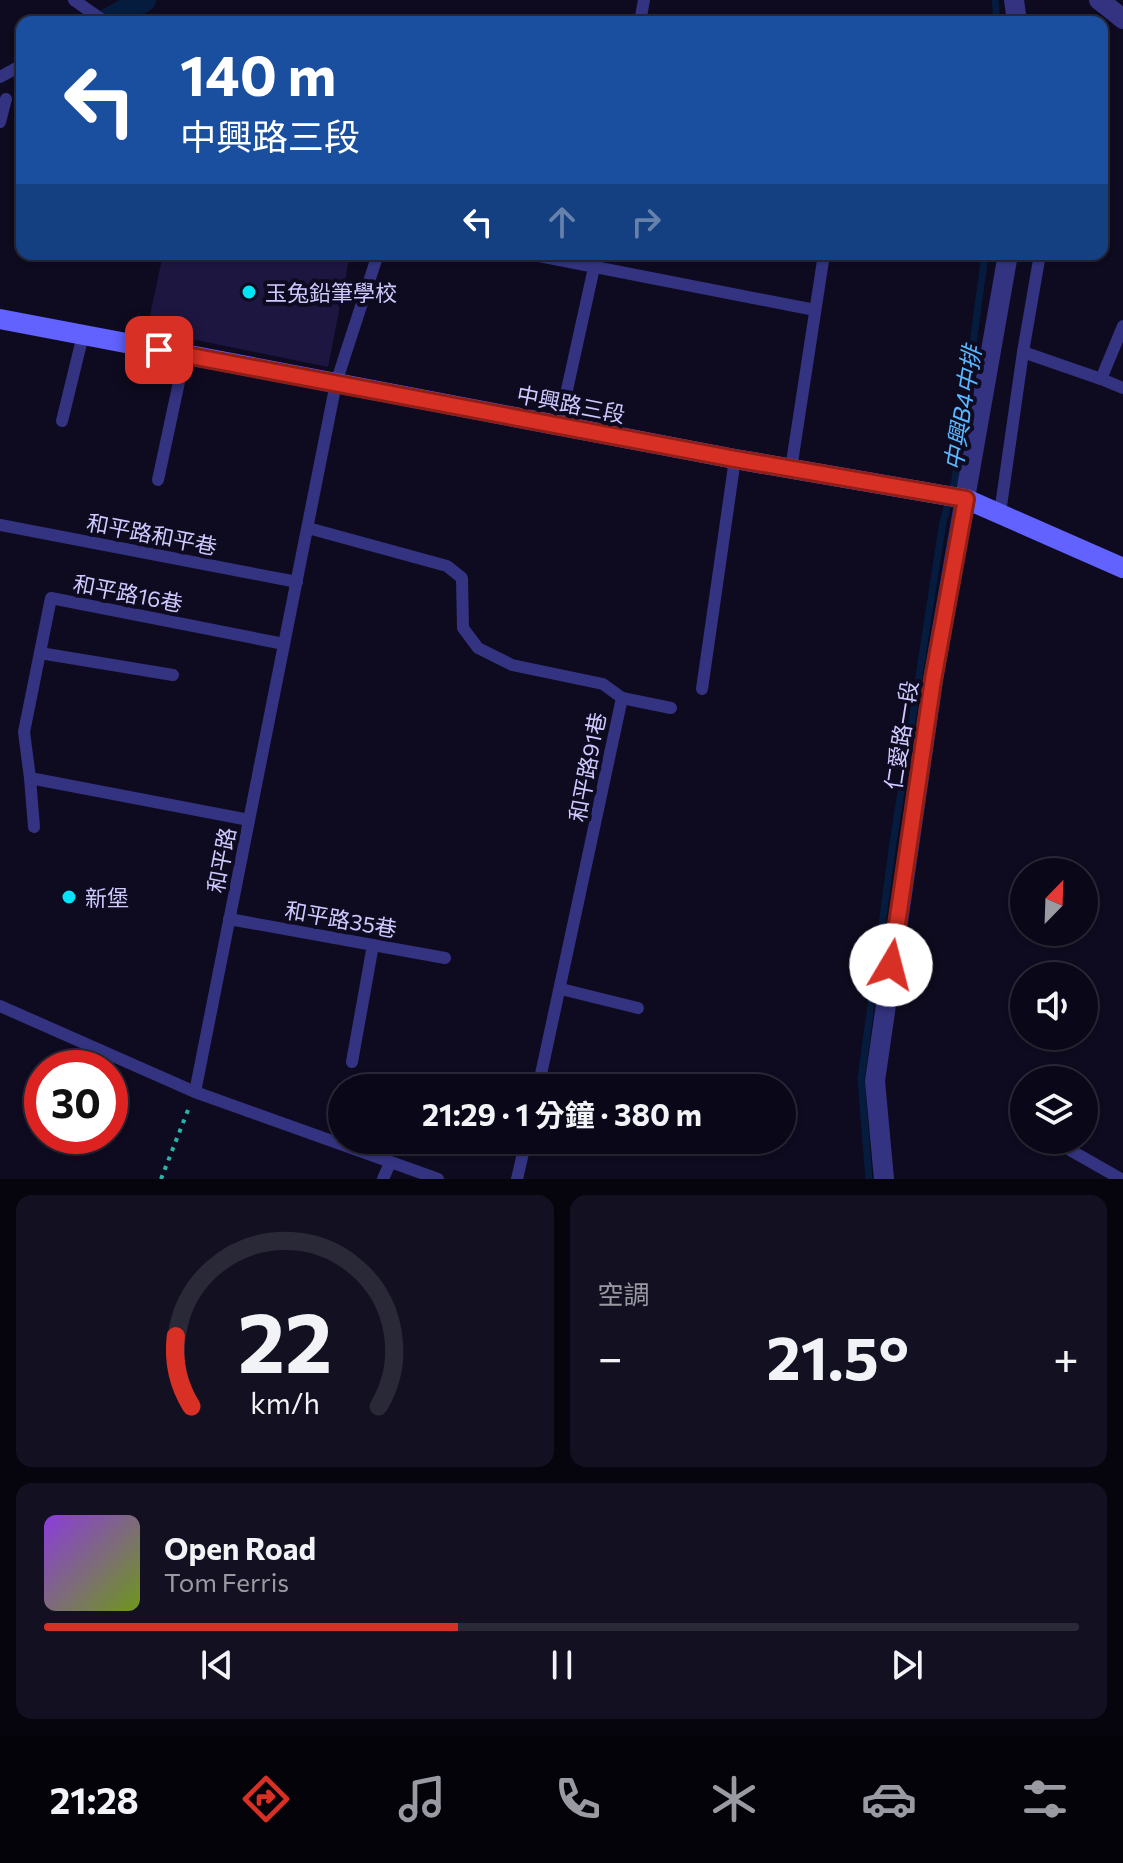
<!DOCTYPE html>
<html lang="zh-TW">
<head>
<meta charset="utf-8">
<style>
	:root { --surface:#0a0818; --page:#131121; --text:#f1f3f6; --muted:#999aa2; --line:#2a2937; --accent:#d93025 }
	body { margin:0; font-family:Commissioner,"Noto Sans TC",sans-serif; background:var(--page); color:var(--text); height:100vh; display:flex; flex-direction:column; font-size:30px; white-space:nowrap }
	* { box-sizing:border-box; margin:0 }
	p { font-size:26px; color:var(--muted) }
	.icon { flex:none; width:44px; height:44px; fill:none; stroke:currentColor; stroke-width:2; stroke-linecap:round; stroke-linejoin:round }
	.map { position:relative; height:1179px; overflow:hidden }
	.panel { display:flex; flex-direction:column; gap:16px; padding:16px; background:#06040d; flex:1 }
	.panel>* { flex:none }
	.hud { position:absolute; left:16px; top:16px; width:1092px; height:244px; border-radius:16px; box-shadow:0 2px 6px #0004,0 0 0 2px var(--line); background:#1a4fa0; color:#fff; overflow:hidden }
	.needle { width:52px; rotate:23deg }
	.buttons { position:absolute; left:1010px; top:858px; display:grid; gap:16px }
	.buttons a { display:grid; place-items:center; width:88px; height:88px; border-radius:50%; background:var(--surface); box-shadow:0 2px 6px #0004,0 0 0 2px var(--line); font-size:40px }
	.speed { position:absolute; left:24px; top:1050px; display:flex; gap:16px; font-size:40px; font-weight:700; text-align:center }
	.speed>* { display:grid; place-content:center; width:104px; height:104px; border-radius:50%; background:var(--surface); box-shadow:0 2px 6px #0004,0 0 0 2px var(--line); line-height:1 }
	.speed .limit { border:12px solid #d22; background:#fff; color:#111 }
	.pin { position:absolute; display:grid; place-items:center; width:68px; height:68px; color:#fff; margin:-34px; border-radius:16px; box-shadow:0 4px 12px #0006 }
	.me { position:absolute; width:88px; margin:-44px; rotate:8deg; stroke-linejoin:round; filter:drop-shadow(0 0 6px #0008) }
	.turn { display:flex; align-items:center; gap:28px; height:168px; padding:0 32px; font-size:36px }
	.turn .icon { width:104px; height:104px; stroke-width:2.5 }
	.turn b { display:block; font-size:56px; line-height:68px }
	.lanes { display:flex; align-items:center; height:76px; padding:0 32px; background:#0003; justify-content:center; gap:40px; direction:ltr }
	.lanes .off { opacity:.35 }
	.big { font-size:60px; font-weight:700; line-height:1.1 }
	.panel .card { flex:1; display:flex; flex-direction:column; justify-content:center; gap:12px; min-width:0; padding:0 28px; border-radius:16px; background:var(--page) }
	.panel .dial { align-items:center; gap:0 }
	.dial svg { height:208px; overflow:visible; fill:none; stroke:var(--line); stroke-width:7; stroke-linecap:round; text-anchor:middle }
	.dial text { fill:var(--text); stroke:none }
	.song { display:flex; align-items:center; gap:24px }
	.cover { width:96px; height:96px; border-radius:12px; background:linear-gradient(135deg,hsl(270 70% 55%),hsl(80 70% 35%)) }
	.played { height:8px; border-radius:4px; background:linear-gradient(90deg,var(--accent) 40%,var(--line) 40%) }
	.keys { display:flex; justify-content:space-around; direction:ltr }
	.heat { display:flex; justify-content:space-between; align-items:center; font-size:44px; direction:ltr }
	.panel .tiles { flex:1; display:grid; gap:16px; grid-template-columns:1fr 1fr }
	.card:last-child { grid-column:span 2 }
	.trip { position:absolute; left:328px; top:1074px; width:468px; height:80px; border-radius:40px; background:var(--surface); box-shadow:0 2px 6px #0004,0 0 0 2px var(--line); font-weight:700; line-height:80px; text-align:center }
	.menu { display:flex; height:128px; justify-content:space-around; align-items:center; background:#04030a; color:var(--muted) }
	.menu .icon { width:56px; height:56px }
	.menu .active { color:var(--accent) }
	.menu b { font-size:36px; color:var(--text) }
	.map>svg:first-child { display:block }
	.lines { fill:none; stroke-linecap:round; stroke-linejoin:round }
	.stream { stroke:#061c3e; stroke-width:7 }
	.canal { stroke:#061c3e; stroke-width:24 }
	.building { fill:#1d1641 }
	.path { stroke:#26b6a9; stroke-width:4; stroke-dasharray:4 6; stroke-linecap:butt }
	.lane { stroke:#343381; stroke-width:12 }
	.street { stroke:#343381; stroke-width:20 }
	.secondary { stroke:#6162ff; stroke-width:20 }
	.route-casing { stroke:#8d1f18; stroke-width:20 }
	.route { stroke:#d93025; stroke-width:14 }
	.poi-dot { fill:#00e5f5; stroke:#0e0b20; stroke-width:3 }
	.labels { text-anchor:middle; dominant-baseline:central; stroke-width:8; stroke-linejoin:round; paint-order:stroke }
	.poi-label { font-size:22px; fill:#cecaff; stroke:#0e0b20; text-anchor:start }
	.street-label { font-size:22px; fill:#cecaff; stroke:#0e0b20 }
	.water-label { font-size:24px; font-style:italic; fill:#58b7ff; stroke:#0e0b20 }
</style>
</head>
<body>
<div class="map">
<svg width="1123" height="1179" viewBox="0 0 1123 1179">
	<rect width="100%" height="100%" fill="#0e0b20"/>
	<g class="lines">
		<g class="stream">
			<path d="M995,0l2,22"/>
			<path d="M869,1179l-8,-100 32,-236 50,-321 12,-43 30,-225"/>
		</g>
		<path class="canal" d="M105,22l39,-22"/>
	</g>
	<path class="building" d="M163,254h187l-22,113 -181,-37z"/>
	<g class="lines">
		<path class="path" d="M161,1179l29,-74"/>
		<g class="lane">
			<path d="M74,0l27,19 -5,3"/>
			<path d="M640,22l4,-22"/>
			<path d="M0,77l22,-12"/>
			<path d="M0,122l6,-23"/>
			<path d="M529,254l286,56"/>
			<path d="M1023,352l17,-98"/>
			<path d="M1101,379l22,9"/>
			<path d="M62,421l21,-86"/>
			<path d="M559,426l38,-172"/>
			<path d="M791,469l33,-215"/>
			<path d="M158,480l27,-126"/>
			<path d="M1000,513l23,-161 78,27 22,-53"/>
			<path d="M0,525l297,57"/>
			<path d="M308,528l139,38 15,12 1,50 15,20 34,17 91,19 19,14 -84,390"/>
			<path d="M40,653l133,22"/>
			<path d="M702,689l33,-230"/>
			<path d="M622,698l49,10"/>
			<path d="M30,778l4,49"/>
			<path d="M249,820l-219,-42 -6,-46 27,-134 233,46"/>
			<path d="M229,919l216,39"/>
			<path d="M561,989l77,19"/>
			<path d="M0,1006l195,86 243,87"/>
			<path d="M352,1062l21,-117"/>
			<path d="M195,1092l141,-709 42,-129"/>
			<path d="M1070,1150l51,29"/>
			<path d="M383,1179l7,-16"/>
			<path d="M517,1179l9,-39"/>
		</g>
		<g class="street">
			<path d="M1014,0l3,22"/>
			<path d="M1099,0l24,19"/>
			<path d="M884,1179l-9,-98 58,-401 75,-426"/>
		</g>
		<path class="secondary" d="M0,319l735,140 231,40 157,69"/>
	</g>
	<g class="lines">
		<g class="route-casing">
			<path id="route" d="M159,350l576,109 231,40 -33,181 -42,285"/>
		</g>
		<use href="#route" class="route"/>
	</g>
	<g class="poi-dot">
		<circle cx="249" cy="292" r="8"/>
		<circle cx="69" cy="897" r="8"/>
	</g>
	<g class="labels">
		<g class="poi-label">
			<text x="265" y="292">玉兔鉛筆學校</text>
			<text x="85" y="897">新堡</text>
		</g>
		<g class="street-label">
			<text transform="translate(571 404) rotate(11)">中興路三段</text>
			<text transform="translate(152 534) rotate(11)">和平路和平巷</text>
			<text transform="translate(128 593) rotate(11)">和平路16巷</text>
			<text transform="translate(901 735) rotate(-81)">仁愛路一段</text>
			<text transform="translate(587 767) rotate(-79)">和平路91巷</text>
			<text transform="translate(221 860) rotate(-79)">和平路</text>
			<text transform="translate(341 919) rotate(10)">和平路35巷</text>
		</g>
		<g class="water-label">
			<text transform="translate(962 408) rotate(-81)">中興B4中排</text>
		</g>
	</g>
</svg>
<div class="buttons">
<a><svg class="needle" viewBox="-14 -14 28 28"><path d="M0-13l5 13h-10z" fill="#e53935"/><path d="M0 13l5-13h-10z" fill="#999aa2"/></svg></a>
<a><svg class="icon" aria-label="sound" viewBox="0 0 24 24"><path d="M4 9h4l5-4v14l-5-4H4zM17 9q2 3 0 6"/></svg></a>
<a><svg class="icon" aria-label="layers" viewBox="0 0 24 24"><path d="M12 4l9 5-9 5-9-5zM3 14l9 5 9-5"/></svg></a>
</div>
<div class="speed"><div class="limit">30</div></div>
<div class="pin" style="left:159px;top:350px;background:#d93025"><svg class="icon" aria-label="arrive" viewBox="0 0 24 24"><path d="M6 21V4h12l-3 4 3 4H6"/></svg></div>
<svg class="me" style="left:891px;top:965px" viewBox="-20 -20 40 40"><circle r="19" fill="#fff"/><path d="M0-13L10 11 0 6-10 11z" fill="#d93025"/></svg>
<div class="trip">21:29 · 1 分鐘 · 380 m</div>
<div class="hud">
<div class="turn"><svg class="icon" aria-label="left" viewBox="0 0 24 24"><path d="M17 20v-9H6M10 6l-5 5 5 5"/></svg><div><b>140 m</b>中興路三段</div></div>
<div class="lanes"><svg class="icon" aria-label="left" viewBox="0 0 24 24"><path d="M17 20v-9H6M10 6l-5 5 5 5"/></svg><svg class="icon off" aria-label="ahead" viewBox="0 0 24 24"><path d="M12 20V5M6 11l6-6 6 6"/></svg><svg class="icon off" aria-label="right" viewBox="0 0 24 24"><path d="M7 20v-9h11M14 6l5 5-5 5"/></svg></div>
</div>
</div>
<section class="panel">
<div class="tiles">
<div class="card dial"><svg viewBox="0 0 100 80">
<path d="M14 69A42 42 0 1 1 86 69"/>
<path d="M14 69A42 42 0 0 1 8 42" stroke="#d93025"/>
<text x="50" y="56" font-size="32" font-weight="700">22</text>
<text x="50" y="72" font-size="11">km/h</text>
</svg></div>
<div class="card"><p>空調</p>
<div class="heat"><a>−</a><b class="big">21.5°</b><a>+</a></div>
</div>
<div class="card">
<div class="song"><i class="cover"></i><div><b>Open Road</b><p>Tom Ferris</p></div></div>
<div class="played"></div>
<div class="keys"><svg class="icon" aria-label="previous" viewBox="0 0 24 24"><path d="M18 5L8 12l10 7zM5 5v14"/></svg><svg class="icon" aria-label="pause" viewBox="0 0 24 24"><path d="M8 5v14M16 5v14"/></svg><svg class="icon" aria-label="next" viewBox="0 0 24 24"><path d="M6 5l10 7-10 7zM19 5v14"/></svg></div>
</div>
</div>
</section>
<nav class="menu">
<b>21:28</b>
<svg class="icon active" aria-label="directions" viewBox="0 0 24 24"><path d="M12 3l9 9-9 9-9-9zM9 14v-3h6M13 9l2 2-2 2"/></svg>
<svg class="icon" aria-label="music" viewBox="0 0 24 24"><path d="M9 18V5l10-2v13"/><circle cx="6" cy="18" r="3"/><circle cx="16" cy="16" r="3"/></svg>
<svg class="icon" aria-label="phone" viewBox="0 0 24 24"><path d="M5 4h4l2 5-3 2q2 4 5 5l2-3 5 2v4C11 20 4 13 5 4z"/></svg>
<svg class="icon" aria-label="climate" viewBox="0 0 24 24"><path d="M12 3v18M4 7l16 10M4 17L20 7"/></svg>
<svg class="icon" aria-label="car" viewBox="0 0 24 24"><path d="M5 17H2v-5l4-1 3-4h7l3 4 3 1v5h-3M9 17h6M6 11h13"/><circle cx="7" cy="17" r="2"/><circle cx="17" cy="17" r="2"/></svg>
<svg class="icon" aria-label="filters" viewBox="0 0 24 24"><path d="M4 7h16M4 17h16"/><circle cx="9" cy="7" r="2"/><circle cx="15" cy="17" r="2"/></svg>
</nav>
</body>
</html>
